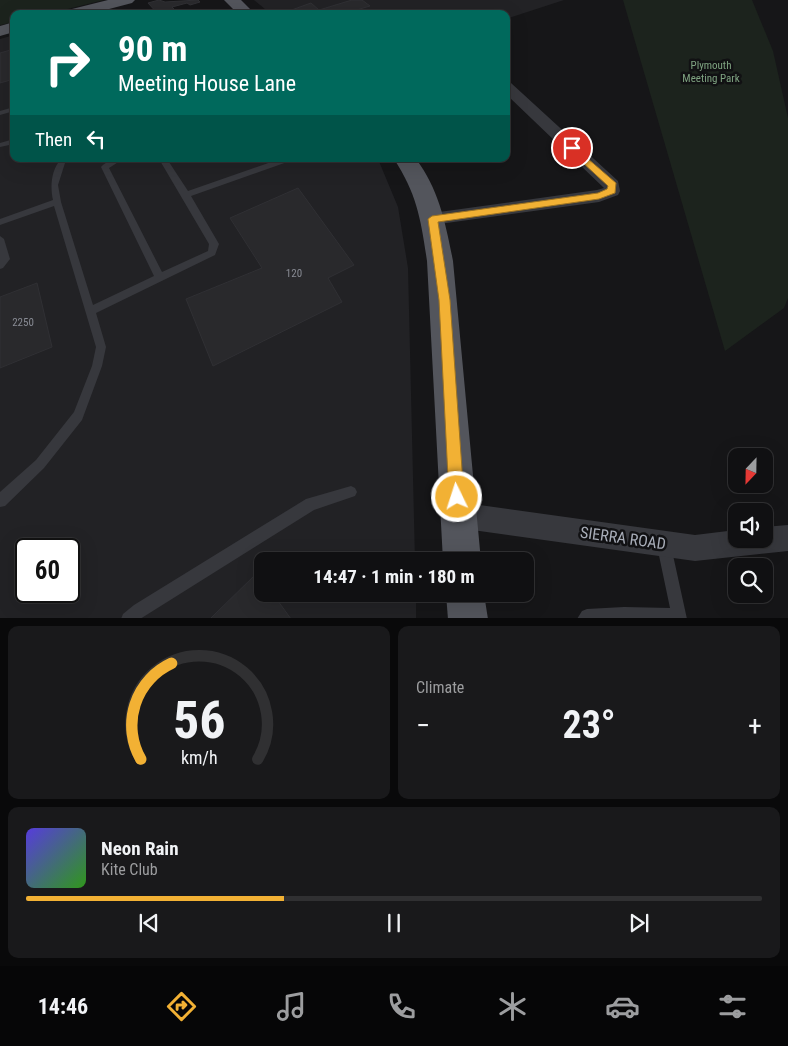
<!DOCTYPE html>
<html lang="en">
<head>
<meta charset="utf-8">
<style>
	:root { --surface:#101012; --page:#19191b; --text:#f1f3f6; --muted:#9c9d9f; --line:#303032; --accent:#f2b134 }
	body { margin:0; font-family:"Roboto Condensed",sans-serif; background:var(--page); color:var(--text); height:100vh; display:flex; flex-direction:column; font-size:19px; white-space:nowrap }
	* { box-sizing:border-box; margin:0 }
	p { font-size:16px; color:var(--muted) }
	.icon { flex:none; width:28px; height:28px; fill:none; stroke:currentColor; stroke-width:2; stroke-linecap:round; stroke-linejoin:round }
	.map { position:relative; height:618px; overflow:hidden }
	.drawer { display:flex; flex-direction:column; gap:8px; padding:8px; background:#09090a; flex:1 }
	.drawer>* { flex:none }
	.banner { position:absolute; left:10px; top:10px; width:500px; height:152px; border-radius:10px; box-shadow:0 5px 20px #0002,0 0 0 1px var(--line); background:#00695c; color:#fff; overflow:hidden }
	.needle { width:32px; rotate:202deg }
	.buttons { position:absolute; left:728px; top:448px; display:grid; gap:10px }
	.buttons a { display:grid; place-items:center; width:45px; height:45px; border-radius:10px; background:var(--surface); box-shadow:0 5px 20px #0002,0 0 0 1px var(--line); font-size:25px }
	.speed { position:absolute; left:15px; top:538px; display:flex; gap:10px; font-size:25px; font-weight:700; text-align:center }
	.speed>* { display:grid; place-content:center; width:65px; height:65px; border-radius:50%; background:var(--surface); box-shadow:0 5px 20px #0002,0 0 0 1px var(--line); line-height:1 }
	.speed .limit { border:2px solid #111; border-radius:8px; background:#fff; color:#111 }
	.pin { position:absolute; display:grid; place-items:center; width:42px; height:42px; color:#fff; margin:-21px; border:2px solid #fff; border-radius:50%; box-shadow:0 1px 5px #0007 }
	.me { position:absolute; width:55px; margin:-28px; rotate:356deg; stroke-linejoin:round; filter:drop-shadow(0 0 4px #0008) }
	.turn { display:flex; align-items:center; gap:18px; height:105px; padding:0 25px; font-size:22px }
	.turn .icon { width:65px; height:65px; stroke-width:2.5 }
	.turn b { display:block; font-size:35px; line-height:42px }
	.then { display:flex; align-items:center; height:48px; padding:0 25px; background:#0003; gap:10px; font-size:19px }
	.big { font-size:38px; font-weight:700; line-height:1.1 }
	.drawer .tile { flex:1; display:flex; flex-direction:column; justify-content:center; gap:8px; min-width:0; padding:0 18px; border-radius:10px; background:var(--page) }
	.drawer .dial { align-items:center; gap:0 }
	.dial svg { height:130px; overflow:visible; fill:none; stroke:var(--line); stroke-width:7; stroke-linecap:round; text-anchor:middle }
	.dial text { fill:var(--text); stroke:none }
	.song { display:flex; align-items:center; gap:15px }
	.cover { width:60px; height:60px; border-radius:8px; background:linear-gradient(135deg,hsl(250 70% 55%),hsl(110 70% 35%)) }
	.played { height:5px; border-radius:2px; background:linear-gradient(90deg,var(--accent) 35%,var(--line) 35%) }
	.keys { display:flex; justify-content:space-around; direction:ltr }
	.heat { display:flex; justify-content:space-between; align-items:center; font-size:28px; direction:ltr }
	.drawer .tiles { flex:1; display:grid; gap:8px; grid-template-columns:1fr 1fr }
	.tile:last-child { grid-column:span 2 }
	.trip { position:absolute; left:254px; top:552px; width:280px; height:50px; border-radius:10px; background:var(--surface); box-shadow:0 5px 20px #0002,0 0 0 1px var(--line); font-weight:700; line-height:50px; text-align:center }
	.dock { display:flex; height:80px; justify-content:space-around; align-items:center; background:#060607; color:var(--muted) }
	.dock .icon { width:35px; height:35px }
	.dock .active { color:var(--accent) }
	.dock b { font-size:22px; color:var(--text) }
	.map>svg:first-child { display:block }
	.built { fill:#222225; fill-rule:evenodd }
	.green { fill:#1c231d }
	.building { fill:#29292c; stroke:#303034 }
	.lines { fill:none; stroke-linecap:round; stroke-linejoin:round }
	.lane { fill:#37383d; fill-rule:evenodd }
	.street { fill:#37383d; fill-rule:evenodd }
	.primary { fill:#53555c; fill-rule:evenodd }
	.route { fill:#f2b134; stroke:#9d7322 }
	.labels { text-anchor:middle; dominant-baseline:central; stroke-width:5; stroke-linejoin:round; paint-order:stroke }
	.far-park-label { font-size:11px; fill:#7fa381; stroke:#111113 }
	.number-label { font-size:11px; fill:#888b94 }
	.near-street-label { font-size:16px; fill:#a8adb8; stroke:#111113 }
</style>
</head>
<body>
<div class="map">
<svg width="788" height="619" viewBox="0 0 788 619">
	<rect width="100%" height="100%" fill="#161618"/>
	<g class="built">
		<path d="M254,0h310l-58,19v-5h-235z"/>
		<path d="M14,35v124h364l20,48 10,61 7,293h-153v33h154v24h-416v-579zM26,549h43v42h-43z"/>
	</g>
	<g class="green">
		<path d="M0,0h104l-57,14h-33v8l-14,3z"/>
		<path d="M623,0h129l21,51 15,67v180l-4,10 -59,43z"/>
	</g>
	<g class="building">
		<path d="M159,0l6,2 33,-2 2,2 -10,3 -3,-2 -15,4 3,3 -17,4 -10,-11z"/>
		<path d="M352,0h10l8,6 -27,8h-11l-2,-2 -8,2 -36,-2 25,-9 8,7z"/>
		<path d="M14,49v30l-14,4v-30z"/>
		<path d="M298,188l56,77 -26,13 14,24 -129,64 -27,-67 76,-31 -32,-50z"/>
		<path d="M37,283l15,64 -52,21v-71z"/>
		<path d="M258,572l4,7v15h11l18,25h-81z"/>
	</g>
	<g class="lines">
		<g class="lane">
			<path d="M14,107v4l-14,4v-4z"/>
			<path d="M14,139v5l-14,3v-4z"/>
			<path d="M61,159h9l-5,4 -7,22 3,17 32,103 61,-29 -53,-109c6,-6 13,-9 22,-8l-14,9 53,104 46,-21 1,-7 -50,-85h8l21,32 92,-32h11l-1,2 -99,35 28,48 -4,11 -119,58 10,34 -4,19 -20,54 -38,48 -39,38 -5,1v-15l36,-32 38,-48 18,-46 4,-19 -42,-141 -54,19v-6l53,-19c-3,-13 -2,-30 8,-41z"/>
			<path d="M0,236l4,3 6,20 -7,9 -3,1z"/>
			<path d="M351,486l4,2 2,4 -2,4 -41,14 -174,109h-19l2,-5 11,-9 172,-106z"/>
			<path d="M664,539l5,2 2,5 16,73h-110l5,-8 5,-2 37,-2 46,1 -13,-62 2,-5z"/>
		</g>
		<g class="street">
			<path d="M506,82l5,1 107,98 2,10 -2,4 -19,7 -167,23 -6,-2 -3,-4 3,-4 6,-2 165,-23 7,-2 -98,-94z"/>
			<path d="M458,502l237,33 41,-5v9h28v-12l24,-2v26l-93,10 -237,-33 -9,-4 -4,-9 4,-9z"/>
		</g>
		<g class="primary">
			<path d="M108,0h27l-3,3 -42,11h-28l2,-3z"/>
			<path d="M224,0h17l14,14h-17z"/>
			<path d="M14,22v10l-14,4v-10z"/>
			<path d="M394,159h22c23,30 30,66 37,102l28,300h-38l-16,-300c-6,-41 -10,-67 -33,-102z"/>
			<path d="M446,594h38l4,25h-40z"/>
		</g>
	</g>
	<path class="route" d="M572,145l44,38 -1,10 -16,6 -161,23 12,78 14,197 -2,5 -5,2 -5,-2 -3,-5 -10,-197 -11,-81 4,-3 166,-23 9,-4 1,-3 -39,-36 -1,-2z"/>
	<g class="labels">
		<g class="far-park-label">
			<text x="711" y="65">Plymouth<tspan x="711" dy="13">Meeting Park</tspan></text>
		</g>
		<g class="number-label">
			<text x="294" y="273">120</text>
			<text x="23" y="322">2250</text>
		</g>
		<g class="near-street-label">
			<text transform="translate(623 538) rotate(8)">SIERRA ROAD</text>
		</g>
	</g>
</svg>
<div class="buttons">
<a><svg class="needle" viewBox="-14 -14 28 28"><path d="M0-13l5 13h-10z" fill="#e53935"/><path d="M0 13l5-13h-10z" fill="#9c9d9f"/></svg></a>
<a><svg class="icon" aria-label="sound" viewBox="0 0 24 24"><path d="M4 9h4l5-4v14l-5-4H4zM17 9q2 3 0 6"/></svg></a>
<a><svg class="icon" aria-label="search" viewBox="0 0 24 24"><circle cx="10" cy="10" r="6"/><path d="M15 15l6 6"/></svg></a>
</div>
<div class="speed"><div class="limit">60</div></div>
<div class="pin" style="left:572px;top:148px;background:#d93025"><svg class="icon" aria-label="arrive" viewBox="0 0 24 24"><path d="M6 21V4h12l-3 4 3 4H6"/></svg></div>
<svg class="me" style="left:457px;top:497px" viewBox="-20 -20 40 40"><circle r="17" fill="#f2b134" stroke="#fff" stroke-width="3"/><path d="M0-11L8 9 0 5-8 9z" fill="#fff"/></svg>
<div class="trip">14:47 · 1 min · 180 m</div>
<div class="banner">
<div class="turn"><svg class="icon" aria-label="right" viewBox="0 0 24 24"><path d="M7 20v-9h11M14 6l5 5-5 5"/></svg><div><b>90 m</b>Meeting House Lane</div></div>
<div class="then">Then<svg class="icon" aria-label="left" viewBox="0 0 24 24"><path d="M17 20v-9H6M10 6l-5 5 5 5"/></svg></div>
</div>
</div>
<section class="drawer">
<div class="tiles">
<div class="tile dial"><svg viewBox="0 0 100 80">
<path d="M14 69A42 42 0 1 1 86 69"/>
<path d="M14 69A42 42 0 0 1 33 10" stroke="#f2b134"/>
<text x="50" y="56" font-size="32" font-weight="700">56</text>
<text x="50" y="72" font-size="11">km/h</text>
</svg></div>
<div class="tile"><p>Climate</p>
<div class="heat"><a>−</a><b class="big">23°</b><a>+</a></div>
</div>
<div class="tile">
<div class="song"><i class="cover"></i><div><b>Neon Rain</b><p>Kite Club</p></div></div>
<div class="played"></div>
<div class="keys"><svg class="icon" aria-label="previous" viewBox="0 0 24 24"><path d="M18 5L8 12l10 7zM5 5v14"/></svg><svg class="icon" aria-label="pause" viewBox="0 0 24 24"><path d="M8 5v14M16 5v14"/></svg><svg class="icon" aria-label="next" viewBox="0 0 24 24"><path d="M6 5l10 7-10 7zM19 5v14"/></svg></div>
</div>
</div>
</section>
<nav class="dock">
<b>14:46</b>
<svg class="icon active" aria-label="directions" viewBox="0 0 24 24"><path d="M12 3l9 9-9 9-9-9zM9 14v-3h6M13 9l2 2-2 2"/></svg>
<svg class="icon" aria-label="music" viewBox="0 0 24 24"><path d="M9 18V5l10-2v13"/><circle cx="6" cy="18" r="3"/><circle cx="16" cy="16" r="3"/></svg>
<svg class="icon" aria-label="phone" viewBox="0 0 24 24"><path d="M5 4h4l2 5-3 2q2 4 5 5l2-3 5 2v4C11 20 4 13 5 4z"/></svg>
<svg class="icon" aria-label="climate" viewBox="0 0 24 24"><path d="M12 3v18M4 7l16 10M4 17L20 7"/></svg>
<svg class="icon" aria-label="car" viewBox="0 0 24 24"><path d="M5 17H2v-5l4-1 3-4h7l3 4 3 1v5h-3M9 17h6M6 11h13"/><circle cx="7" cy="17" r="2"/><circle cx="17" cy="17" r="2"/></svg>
<svg class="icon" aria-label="filters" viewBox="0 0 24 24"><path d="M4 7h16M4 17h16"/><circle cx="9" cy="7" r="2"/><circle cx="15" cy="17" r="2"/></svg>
</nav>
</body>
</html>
